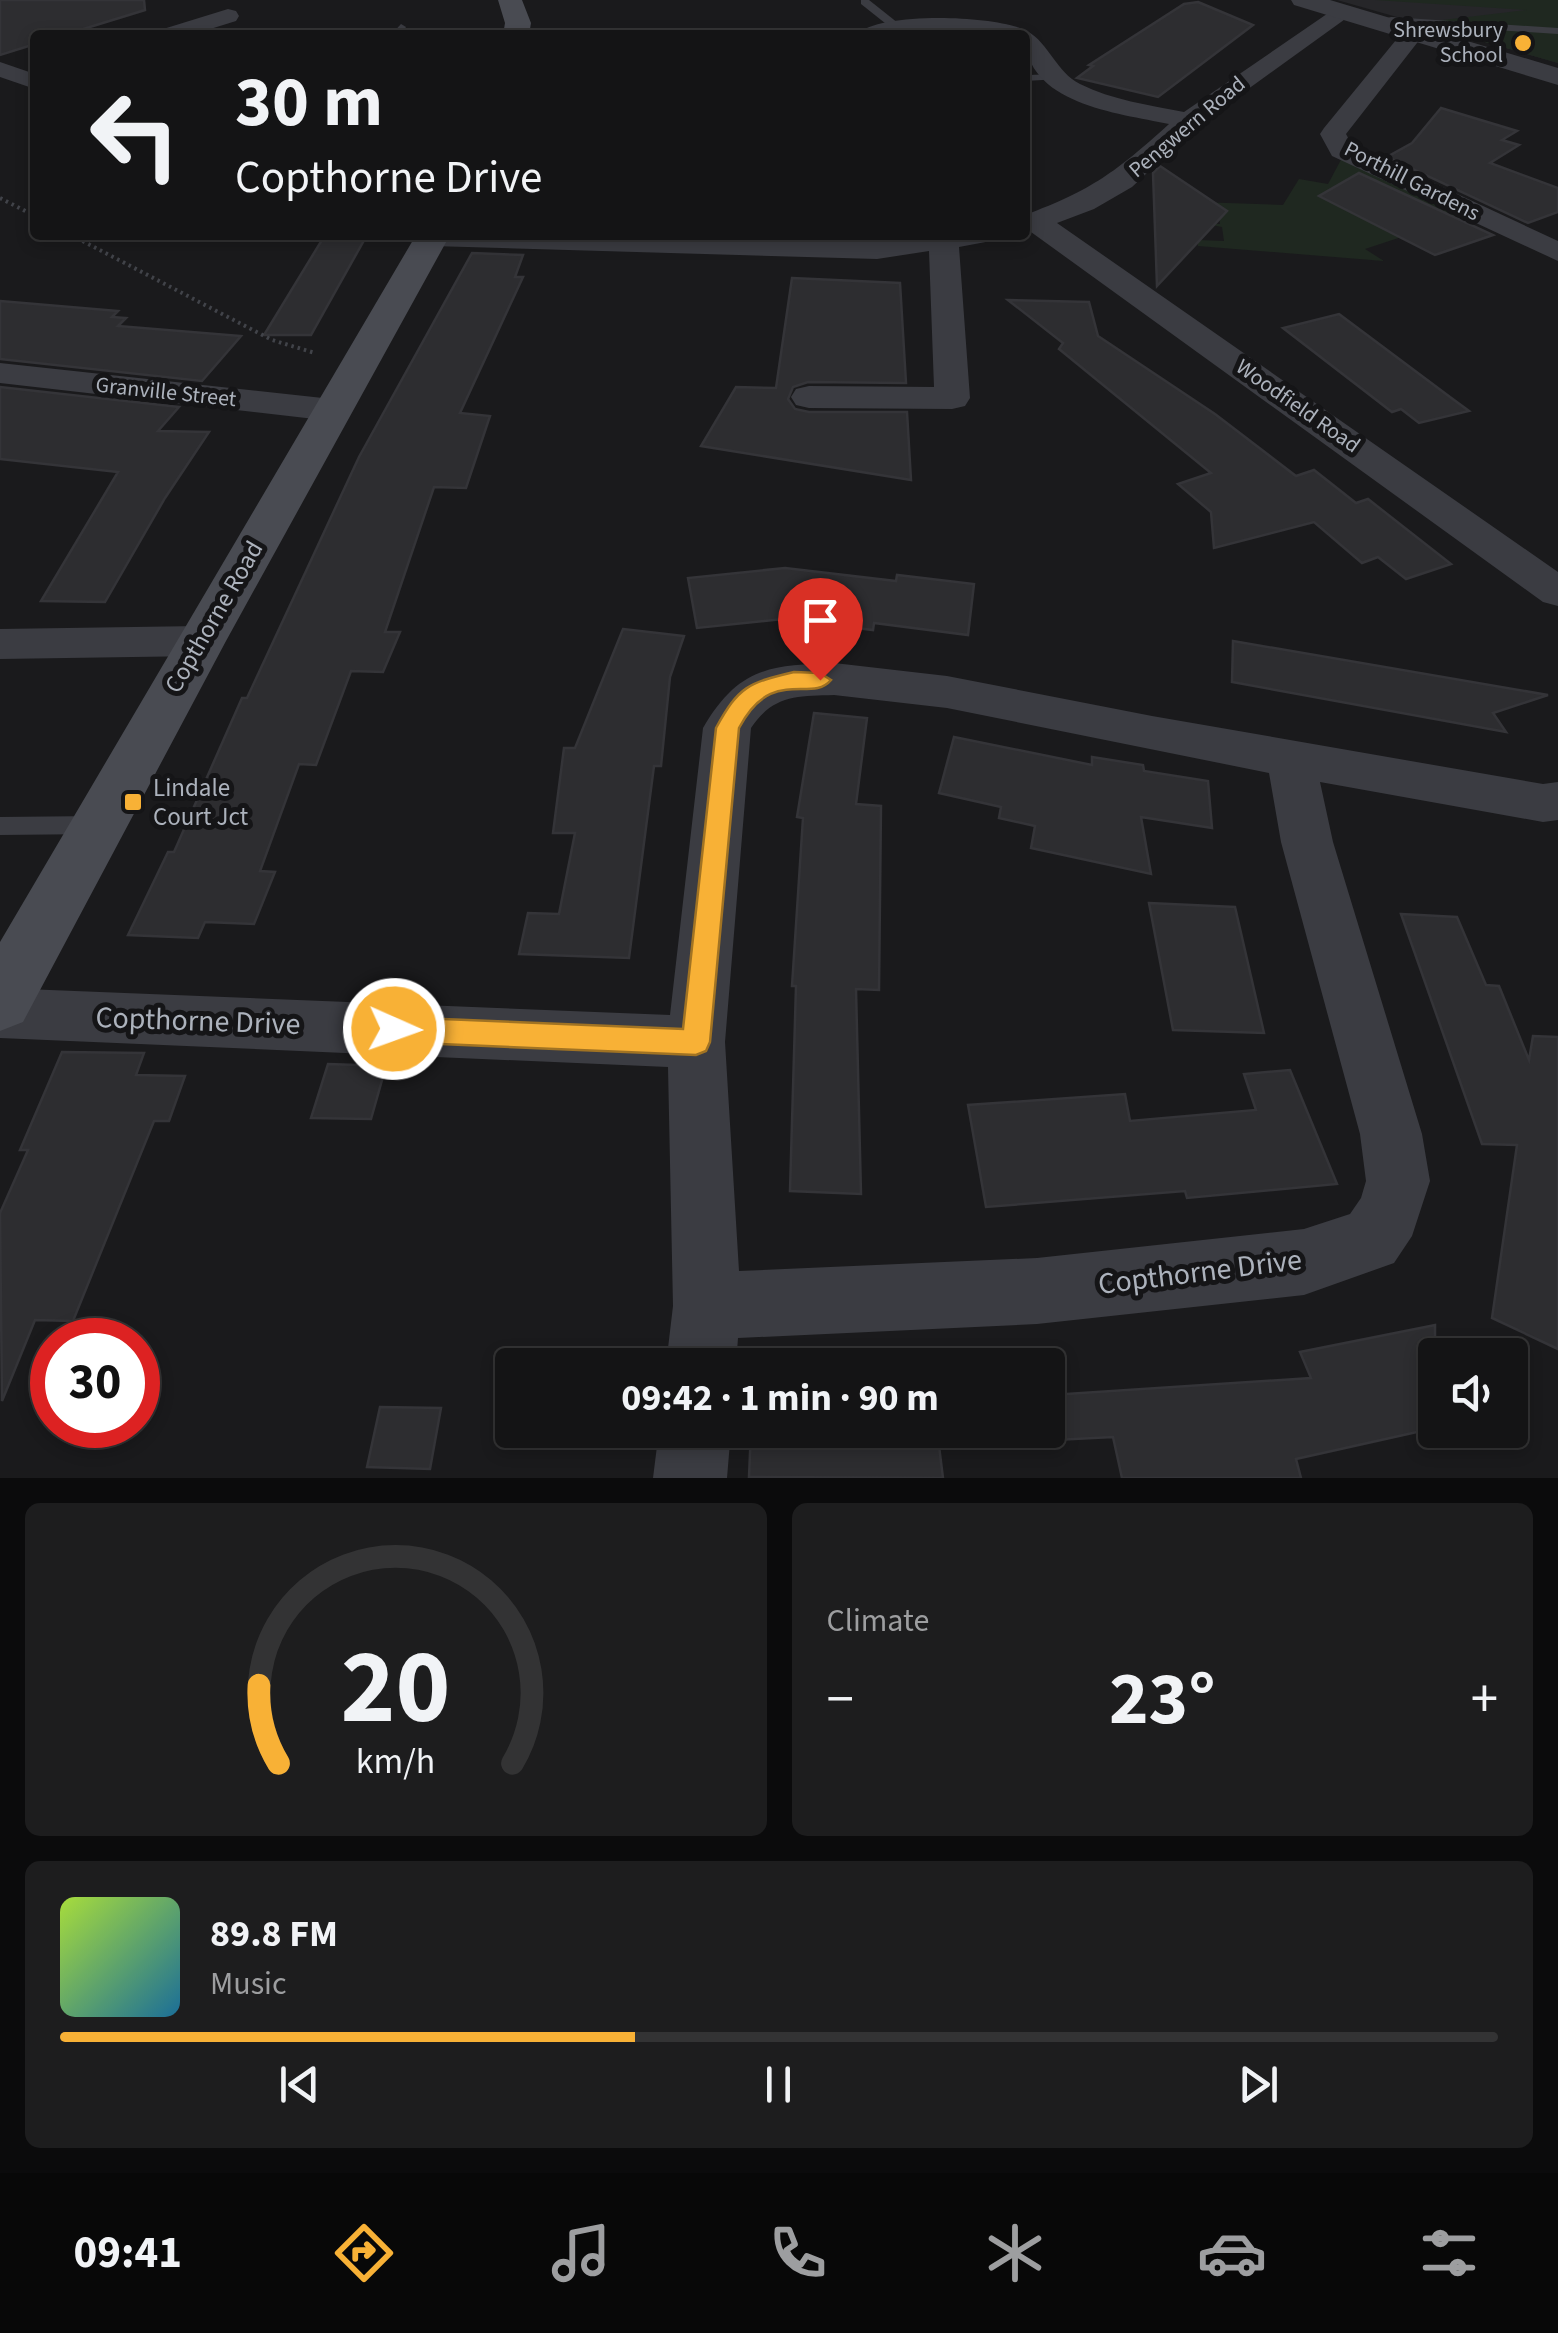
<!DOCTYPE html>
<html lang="en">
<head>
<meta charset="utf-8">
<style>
	:root { --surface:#141415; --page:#1d1d1e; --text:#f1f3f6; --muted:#9d9ea0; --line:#333334; --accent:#f8b136 }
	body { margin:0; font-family:"Source Sans 3",sans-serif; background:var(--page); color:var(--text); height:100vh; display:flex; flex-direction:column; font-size:38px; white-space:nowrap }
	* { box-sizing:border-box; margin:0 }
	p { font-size:32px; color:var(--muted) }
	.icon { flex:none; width:55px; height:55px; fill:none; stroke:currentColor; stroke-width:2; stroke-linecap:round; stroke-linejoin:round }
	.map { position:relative; height:1478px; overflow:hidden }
	.details { display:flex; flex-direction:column; gap:25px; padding:25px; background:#0b0b0c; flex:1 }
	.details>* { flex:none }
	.banner { position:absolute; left:30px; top:30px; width:1000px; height:210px; border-radius:10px; box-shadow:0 5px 15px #0003,0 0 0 2px var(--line); background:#141415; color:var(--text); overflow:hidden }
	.buttons { position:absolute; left:1418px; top:1338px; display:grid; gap:20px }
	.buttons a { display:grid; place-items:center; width:110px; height:110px; border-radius:10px; background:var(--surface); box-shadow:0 5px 15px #0003,0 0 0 2px var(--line); font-size:50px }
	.speed { position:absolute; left:30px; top:1318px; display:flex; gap:20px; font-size:50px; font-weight:700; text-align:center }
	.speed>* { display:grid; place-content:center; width:130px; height:130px; border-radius:50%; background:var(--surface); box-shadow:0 5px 15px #0003,0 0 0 2px var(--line); line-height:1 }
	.speed .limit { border:15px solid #d22; background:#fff; color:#111 }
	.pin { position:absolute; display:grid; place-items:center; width:85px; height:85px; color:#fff; margin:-102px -42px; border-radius:50% 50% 50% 0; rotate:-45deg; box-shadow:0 0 10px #0007 }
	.pin .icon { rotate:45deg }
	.me { position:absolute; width:110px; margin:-55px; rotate:92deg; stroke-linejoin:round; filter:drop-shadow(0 0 8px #0008) }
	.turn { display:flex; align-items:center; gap:35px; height:210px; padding:0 40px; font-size:45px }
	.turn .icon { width:130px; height:130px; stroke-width:2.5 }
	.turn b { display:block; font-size:70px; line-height:85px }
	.big { font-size:75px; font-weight:700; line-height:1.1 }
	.details .tile { flex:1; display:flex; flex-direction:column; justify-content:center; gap:15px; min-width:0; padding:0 35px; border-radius:15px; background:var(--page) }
	.details .dial { align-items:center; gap:0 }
	.dial svg { height:260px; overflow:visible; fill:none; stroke:var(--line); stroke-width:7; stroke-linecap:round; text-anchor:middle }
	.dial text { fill:var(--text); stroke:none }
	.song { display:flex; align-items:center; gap:30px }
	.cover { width:120px; height:120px; border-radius:15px; background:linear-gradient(135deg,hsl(80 70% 55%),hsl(200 70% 35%)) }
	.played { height:10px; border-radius:5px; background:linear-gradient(90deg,var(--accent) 40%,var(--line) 40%) }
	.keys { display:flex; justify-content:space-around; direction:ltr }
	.heat { display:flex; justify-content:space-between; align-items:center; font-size:55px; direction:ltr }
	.details .tiles { flex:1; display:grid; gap:25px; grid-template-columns:1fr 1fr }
	.tile:last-child { grid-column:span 2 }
	.trip { position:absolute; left:495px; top:1348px; width:570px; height:100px; border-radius:10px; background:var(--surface); box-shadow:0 5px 15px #0003,0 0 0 2px var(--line); font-weight:700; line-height:100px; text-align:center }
	.menu { display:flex; height:160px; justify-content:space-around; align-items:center; background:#080808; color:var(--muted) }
	.menu .icon { width:70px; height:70px }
	.menu .selected { color:var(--accent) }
	.menu b { font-size:45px; color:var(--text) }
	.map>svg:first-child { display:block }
	.built { fill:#262629 }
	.green { fill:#1f2820 }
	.building { fill:#2d2d30; stroke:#343438; stroke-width:2.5 }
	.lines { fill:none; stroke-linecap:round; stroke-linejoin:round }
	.path { stroke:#414349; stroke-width:4; stroke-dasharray:2.5 4; stroke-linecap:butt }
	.service { fill:#3b3c42; fill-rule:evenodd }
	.minor { fill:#3b3c42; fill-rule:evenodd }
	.tertiary { fill:#3b3c42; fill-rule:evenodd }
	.secondary { fill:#494b52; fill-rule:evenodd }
	.route { fill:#f8b136; stroke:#a17323; stroke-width:2.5 }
	.poi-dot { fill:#f8b136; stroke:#151517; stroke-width:4 }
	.labels { text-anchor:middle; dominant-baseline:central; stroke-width:10; stroke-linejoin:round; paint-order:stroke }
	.far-poi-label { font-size:22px; fill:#acb2bc; stroke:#151517; text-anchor:end }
	.far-street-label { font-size:22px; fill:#acb2bc; stroke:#151517 }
	.street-label { font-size:25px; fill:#acb2bc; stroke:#151517 }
	.poi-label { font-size:25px; fill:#acb2bc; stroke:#151517; text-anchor:start }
	.near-street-label { font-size:30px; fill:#acb2bc; stroke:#151517 }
</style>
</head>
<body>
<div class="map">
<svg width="1558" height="1478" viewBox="0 0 1558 1478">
	<rect width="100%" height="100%" fill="#1a1a1c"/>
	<path class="built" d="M1337,0h221v63l-140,-40z"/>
	<g class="green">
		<path d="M1375,0h183v63l-140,-40 109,-13z"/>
		<path d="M1343,156l122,60 -100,33 19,12 -186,-15v-6l26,1 -2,-14 -21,-4 19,1 -2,-18 -21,-4 86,3 16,-26 29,5z"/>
	</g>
	<g class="building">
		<path d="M0,0h144l1,10 -81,25h-29v9l-35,11z"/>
		<path d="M1198,2l55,23 -95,72 -81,-19 16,-12 -4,-1 95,-61z"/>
		<path d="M1441,108l76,23 -15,9 17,5 -29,18 68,25v24l-30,11 -141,-66 25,-14z"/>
		<path d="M1160,166l67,45 -70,75 -4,-113z"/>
		<path d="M1359,173l134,62 -58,20 -116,-59z"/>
		<path d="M325,235h42l-56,100h-47z"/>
		<path d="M472,253l51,2 -8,22h8l-63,136 30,3 -24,72 -32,-1 -49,145h15l-17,40 -32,-1 -35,94 -17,-1 -39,107 15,1 -21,52 -49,-2 -7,16 -70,-3 40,-83h6l68,-154h5l112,-241z"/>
		<path d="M792,278l108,5 6,100 -98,-1 -15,5 -5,12 7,10 14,3h98l4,68 -210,-34 35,-59 40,1z"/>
		<path d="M1008,300l81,2 9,34 117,78 81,62 18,-6 42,33 12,-4 83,65 -45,15 -28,-22 -16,6 -48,-41 -100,26 -3,-36 -33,-28 33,-11 -152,-124 4,-6z"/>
		<path d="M0,301l118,10 -6,6 14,1 -8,8 123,10 -39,45 -202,-22z"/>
		<path d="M1339,314l111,83 19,14 -50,12 -18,-14 -9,3 -109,-84z"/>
		<path d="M0,387l179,20 -21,24 51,1 -44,66 -60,104 -64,-1 77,-129 -118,-13z"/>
		<path d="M785,568l111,13 1,-6 77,9 -6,51 -94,-12 -1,7 -90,-11 -86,9 -9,-50z"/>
		<path d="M623,629l61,7 -14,41 -9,89h-7l-25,192 -110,-4 9,-41 31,1 16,-81h-22l11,-85h11z"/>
		<path d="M1233,641l315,54 -55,18 13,19 -274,-50z"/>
		<path d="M814,713l53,5 -11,86 25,2 -2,184 -23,-1 5,205 -71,-3 6,-205h-4l11,-168 -6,-1z"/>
		<path d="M954,737l138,28v-8l51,8 1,6 64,10 4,47 -71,-11 10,57 -120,-26 4,-22 -36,-8 2,-11 -62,-14z"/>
		<path d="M1149,903l86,4 29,126 -91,-3z"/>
		<path d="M1401,914l56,3 29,68 13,1 30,74 4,-24 25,1v312l-66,-31 25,-173 -35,-1z"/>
		<path d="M62,1052l82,1 -8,22 49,1 -16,45h-15l-81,200 -38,-1 -33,81 -2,-188 28,-63h-8z"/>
		<path d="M328,1064l58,2 -15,53 -60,-1z"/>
		<path d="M1290,1070l47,114 -150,14 -2,-7 -199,16 -18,-102 157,-11 5,27 126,-11 -12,-36z"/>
		<path d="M1435,1325v103l-139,31 5,19h-179l-9,-41 -174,9 4,32 -194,-1 2,-47h297v-56l3,21 260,-17 -11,-26z"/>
		<path d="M1043,1348l3,17h-267v-3l106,2 -1,-9z"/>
		<path d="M380,1407l61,1 -11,61 -63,-2z"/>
	</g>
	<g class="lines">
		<g class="path">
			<path d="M0,198l35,18"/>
			<path d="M71,235l201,105 43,13"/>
		</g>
		<g class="service">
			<path d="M861,0h8l34,27v4h-8l-34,-27z"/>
			<path d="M1391,17l167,11v6l-167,-11 -14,3 -5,-3z"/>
			<path d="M401,24l5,3 -5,8h-10z"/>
			<path d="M1056,74l4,5 -35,2 3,-6z"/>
			<path d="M98,816l8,2 4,7 -4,7 -8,2 -98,1v-18z"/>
		</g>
		<g class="minor">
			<path d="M1340,5l11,7 -3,5 -151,109 -65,61 -38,22 -37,14 501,349v34l-15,-4 -512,-370 -6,2v-19c67,-25 91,-43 144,-91 -52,-11 -144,-20 -144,-89l-62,-4 -107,4c23,-24 141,-20 171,-4 22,12 29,41 53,53 32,16 69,21 104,28z"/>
			<path d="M228,9l8,2 3,5 -3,5 -45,14h-34l3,-5z"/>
			<path d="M1413,27l11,7 -78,100 6,11 206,96v20l-226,-105 -12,-22 4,-6 81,-99z"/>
			<path d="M0,62l35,12v15l-35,-12z"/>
			<path d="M418,235h255l204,6 41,-6h77l-4,6 -32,6 11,151 -5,8 -13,3 -143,-1 -13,-3 -5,-8 5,-8 13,-3 125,1 -5,-136 -52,8 -445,-13 -11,-3z"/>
			<path d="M0,363l332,36 13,3 5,8 -5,8 -13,3 -332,-38z"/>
			<path d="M200,626l16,4 6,11 -6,11 -16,4 -200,3v-30z"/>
			<path d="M834,663l113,13 205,40 391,68 15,-2v38l-15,2 -223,-40 13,60 89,292 8,47 -18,55 -18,27 -90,32 -267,29 -299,14 -2,27h-70l7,-59 -5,-239 -668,-29v-50l670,27 33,-287c35,-60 66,-63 131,-65zM834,695l113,13 322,65 12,69 79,292 6,47 -5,17 -11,16 -46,15 -267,29 -298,13 -14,-229 26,-314c22,-33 46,-32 83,-33z"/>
			<path d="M659,1430h72l-4,48h-74z"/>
		</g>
		<path class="tertiary" d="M1291,0h39l228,68v17l-264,-80z"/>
		<g class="secondary">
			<path d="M498,0h24l9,23 -2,12h-26l2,-12z"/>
			<path d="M416,235h34l-224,406 -203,381 -23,9v-89z"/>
		</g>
	</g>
	<path class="route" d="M794,672l26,1 11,7c-20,24 -59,-15 -92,48l-29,314 -4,9 -10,4 -302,-13 -10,-4 -4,-9 4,-8 10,-4 289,12 33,-301c23,-42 32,-45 78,-56z"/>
	<g class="poi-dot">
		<circle cx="1523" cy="43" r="10"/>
		<rect x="123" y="792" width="20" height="20" rx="5"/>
	</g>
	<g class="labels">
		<g class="far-poi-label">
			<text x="1503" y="30">Shrewsbury<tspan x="1503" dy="25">School</tspan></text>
		</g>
		<g class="far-street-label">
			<text transform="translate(1187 127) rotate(-40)">Pengwern Road</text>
			<text transform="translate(1412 181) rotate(27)">Porthill Gardens</text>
			<text transform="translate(166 392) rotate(6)">Granville Street</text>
			<text transform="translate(1298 406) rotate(35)">Woodfield Road</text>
		</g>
		<g class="street-label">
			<text transform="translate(214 617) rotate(-60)">Copthorne Road</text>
		</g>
		<g class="poi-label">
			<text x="153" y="788">Lindale<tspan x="153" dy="29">Court Jct</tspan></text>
		</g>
		<g class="near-street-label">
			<text transform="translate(198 1021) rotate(2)">Copthorne Drive</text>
			<text transform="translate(1200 1272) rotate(-7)">Copthorne Drive</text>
		</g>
	</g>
</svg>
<div class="buttons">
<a><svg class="icon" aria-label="sound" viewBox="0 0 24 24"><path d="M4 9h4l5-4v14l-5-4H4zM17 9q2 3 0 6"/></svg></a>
</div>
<div class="speed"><div class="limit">30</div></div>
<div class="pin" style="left:820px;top:680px;background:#d93025"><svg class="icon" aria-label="arrive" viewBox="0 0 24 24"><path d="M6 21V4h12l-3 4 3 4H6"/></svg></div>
<svg class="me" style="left:394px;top:1029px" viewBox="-20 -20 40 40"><circle r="17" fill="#f8b136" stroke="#fff" stroke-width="3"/><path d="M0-11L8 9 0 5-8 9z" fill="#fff"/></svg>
<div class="trip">09:42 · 1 min · 90 m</div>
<div class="banner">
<div class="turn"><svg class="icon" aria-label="left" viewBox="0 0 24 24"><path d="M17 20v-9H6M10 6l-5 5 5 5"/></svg><div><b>30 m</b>Copthorne Drive</div></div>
</div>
</div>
<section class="details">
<div class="tiles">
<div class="tile dial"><svg viewBox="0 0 100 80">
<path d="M14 69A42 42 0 1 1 86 69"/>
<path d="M14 69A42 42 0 0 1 8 45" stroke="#f8b136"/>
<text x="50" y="56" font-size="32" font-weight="700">20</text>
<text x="50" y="72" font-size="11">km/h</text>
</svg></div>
<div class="tile"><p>Climate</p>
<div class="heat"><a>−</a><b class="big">23°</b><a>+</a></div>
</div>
<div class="tile">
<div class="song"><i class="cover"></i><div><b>89.8 FM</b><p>Music</p></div></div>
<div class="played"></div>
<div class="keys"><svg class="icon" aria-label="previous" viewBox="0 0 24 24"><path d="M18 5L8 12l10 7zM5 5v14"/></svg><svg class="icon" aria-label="pause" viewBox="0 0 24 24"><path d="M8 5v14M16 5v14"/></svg><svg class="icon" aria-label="next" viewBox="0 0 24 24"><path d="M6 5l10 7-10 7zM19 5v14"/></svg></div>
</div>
</div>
</section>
<nav class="menu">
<b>09:41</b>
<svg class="icon selected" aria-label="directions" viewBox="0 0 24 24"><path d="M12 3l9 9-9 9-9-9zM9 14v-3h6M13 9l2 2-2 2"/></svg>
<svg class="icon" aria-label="music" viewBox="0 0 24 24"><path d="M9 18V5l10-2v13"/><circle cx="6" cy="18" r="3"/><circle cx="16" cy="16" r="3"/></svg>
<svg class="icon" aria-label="phone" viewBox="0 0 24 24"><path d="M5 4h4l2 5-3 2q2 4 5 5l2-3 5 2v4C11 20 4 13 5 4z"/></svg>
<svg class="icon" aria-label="climate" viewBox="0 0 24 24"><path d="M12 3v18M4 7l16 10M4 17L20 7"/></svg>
<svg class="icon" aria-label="car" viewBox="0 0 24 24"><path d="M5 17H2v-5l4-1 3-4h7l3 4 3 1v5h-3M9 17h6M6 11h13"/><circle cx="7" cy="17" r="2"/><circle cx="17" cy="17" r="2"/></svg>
<svg class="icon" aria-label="filters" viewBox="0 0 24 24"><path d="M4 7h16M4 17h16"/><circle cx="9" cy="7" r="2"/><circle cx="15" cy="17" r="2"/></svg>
</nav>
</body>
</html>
